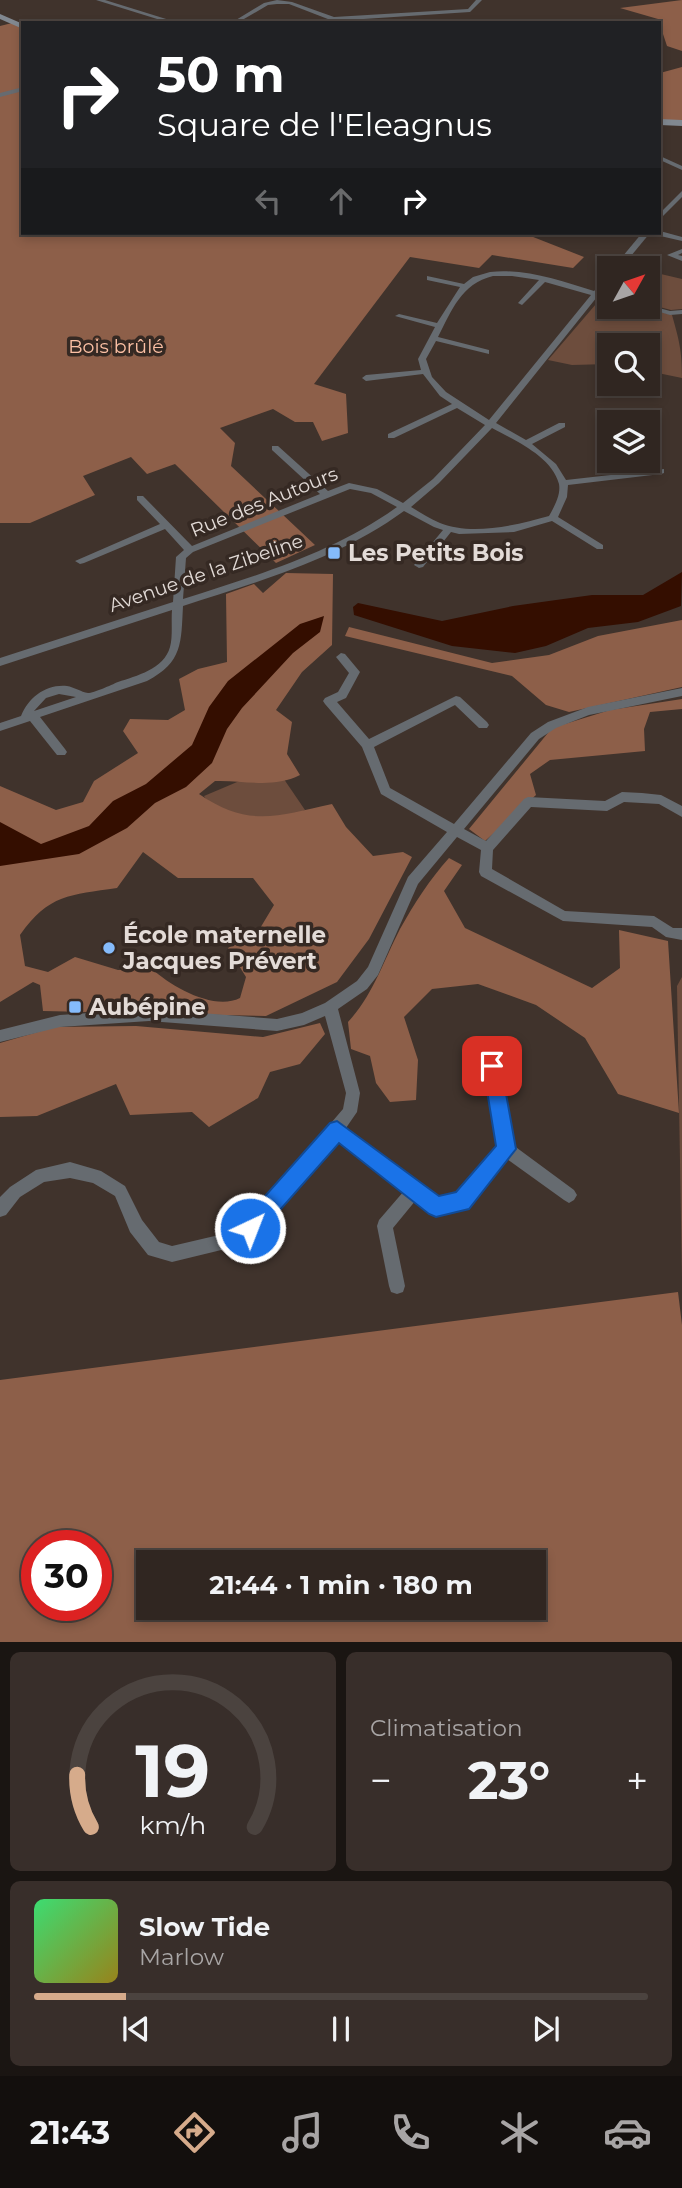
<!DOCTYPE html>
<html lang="fr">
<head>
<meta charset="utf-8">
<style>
	:root { --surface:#302621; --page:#382e2a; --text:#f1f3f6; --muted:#a8a5a5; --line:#4b433f; --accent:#d6ab8b }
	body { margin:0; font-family:Montserrat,sans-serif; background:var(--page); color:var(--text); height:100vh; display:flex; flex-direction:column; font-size:26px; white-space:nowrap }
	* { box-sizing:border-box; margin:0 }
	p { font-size:23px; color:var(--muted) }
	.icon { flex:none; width:38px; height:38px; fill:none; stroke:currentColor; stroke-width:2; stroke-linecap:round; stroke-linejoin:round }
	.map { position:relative; height:1642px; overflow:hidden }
	.panel { display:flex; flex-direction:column; gap:10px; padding:10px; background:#1a1512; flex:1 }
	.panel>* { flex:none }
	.banner { position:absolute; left:21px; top:21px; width:640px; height:214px; border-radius:0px; box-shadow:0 4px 10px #0003,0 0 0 2px var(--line); background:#202124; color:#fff; overflow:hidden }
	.needle { width:46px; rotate:50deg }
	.controls { position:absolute; left:597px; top:256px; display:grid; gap:14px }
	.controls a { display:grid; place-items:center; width:63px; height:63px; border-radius:0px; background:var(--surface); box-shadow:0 4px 10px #0003,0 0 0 2px var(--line); font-size:35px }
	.speed { position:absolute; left:21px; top:1530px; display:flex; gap:14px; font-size:35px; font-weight:700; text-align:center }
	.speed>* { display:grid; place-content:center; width:91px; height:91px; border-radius:50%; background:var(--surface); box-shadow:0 4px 10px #0003,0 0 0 2px var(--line); line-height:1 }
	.speed .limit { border:10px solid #d22; background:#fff; color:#111 }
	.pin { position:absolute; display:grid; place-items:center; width:60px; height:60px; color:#fff; margin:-30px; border-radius:14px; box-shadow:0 4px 10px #0006 }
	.me { position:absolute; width:77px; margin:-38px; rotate:43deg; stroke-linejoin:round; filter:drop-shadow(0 0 5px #0008) }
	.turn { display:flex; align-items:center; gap:24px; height:147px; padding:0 21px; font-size:32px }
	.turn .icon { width:91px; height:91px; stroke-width:2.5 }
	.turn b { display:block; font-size:49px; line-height:60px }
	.lanes { display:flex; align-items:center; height:66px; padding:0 21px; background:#0003; justify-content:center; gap:35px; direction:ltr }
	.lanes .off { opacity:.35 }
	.big { font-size:52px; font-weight:700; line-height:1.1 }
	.panel .tile { flex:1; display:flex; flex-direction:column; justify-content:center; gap:10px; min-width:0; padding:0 24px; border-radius:10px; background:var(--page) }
	.panel .dial { align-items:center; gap:0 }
	.dial svg { height:182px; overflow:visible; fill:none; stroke:var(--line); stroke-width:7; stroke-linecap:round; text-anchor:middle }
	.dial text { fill:var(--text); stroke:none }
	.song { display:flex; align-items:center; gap:21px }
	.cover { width:84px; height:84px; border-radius:10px; background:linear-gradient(135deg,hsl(140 70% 55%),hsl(50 70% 35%)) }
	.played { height:7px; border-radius:4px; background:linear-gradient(90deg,var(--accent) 15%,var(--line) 15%) }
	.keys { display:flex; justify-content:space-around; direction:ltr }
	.heat { display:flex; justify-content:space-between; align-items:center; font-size:38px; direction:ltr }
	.panel .tiles { flex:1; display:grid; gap:10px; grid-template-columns:1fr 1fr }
	.tile:last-child { grid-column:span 2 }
	.trip { position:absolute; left:136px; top:1550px; width:410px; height:70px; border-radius:0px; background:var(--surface); box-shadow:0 4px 10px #0003,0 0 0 2px var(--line); font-weight:700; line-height:70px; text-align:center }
	.tabs { display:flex; height:112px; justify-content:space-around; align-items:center; background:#130f0d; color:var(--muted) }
	.tabs .icon { width:49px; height:49px }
	.tabs .active { color:var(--accent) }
	.tabs b { font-size:32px; color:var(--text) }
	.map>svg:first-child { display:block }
	.green { fill:#6d4d3d }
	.forest { fill:#8d5f49; fill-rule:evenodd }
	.water { fill:#340e00 }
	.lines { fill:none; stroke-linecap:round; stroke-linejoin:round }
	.street { fill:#666b70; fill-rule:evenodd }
	.secondary { fill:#818890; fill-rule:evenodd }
	.route { fill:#1a73e8; stroke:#114b97; stroke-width:2 }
	.poi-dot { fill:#85bbfb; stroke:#352923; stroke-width:2.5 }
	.labels { text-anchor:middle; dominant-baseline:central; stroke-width:7; stroke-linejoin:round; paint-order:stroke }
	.far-park-label { font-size:19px; fill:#fcc0a4; stroke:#352923 }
	.far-street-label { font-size:19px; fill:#e3dbd7; stroke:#352923 }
	.poi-label { font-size:23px; font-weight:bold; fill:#e3dbd7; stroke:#352923; text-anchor:start }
</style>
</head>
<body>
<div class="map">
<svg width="682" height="1642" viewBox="0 0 682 1642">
	<rect width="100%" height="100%" fill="#40332c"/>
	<g class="green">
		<path d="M648,271l34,8v30l-11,1 -23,-6z"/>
		<path d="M602,297l7,2v7h30l33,9c7,25 10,35 10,63l-34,-7v-26h-39v19l-37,1 -24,-5z"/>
		<path d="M275,766l30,44 -73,31 -28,-45z"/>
		<path d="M682,977v301l-5,-292z"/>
	</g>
	<g class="forest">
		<path d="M682,0v51l-15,-5 -9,-27 -38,-11z"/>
		<path d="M12,23l11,5v205h500l61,24 -11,11 -81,-13 -13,13 -69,-11 -96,127 32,10 2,39 -26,8 -9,-19h-18l-22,-13 -53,19 15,15 -4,23 84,79 -39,18 -101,-99 -28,10 -16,-17 -48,19 12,19 -65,28h-30v-497z"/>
		<path d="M682,67v57l-22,-1v-50z"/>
		<path d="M286,573l47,1 -1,71 -30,27 -26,38 16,12 -5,32 13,21c-28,14 -55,5 -85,6l-16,13c50,34 78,22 133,10l14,23 27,29 30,-4 9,5 -43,82 -32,43 -71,34 -223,-5 -3,-26 -7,-3 -33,20v-216l56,24 27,-8 11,-21 44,-28 -15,-22 7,-12 38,1 17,-10 -6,-31 19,-10 29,-7 -1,-68 28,-10 9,9zM143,852l35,26h75l21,27 -15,25 -31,18 18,29 -6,21c-26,13 -68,-11 -88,-29l-34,1 -43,-13 -27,15 -23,-6 -5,-31c29,-41 50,-40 97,-47z"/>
		<path d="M682,620v67l-113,25 -23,-7 -34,-29 -167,-40 4,-9 143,36 57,-8 49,-19z"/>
		<path d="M682,699v10l-32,3 -6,17 1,22 -95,9 -20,14 6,21 -51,46 -16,-12 83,-101 58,-18z"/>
		<path d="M449,858l13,7 -18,26 21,37 127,60 28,-20 -1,-38 49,11 11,172 -61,-19 -33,-56 -49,-33 -58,-21 -46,5 -28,28 14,43 -2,40 -26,2 -14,-19 -6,-27 -19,-7 -3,-27c25,-27 35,-60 52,-93 14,-25 30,-50 49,-71z"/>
		<path d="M320,1023l5,11 -25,30 -30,8 -12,26 -49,29 -17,-15 -62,3 -14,-31 -79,32 -37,1v-74l55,-16 81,-1 127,11z"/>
		<path d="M678,1292l4,33v317h-682v-262zM37,1545h59v60h-59zM149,1563h385v45h-385z"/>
	</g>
	<g class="water">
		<path d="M682,572l-1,34 -43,16 -50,6 -42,18 -31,7 -63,-7 -98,-31 -1,-8 5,-4 84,18 71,-15 79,-11h51z"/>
		<path d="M324,616l-4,16 -27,21 -51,55 -15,21 -15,34 -26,24 -31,16 -28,25 -48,26 -79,12v-44l41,22 48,-18 24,-25 33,-17 46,-39 17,-38 19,-26 72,-57z"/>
	</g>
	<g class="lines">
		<g class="street">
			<path d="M96,0h9l74,23h-9z"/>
			<path d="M277,0l15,2 42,15 134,-8 8,-9h6l-12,12 -137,9 -44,-17h-12l-9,1 -31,18h-6l33,-20z"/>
			<path d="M23,87v4l-23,6v-4z"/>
			<path d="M660,156l22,10v4l-22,-10z"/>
			<path d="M660,170l3,2v3l-3,2z"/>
			<path d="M682,191v6l-22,22v-6z"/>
			<path d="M660,231l22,6v4l-26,-6v-2h4z"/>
			<path d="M570,233h14l-4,2z"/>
			<path d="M642,233h8l-29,35h-8z"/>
			<path d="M682,249v4l-4,2 4,1v5l-15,-6z"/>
			<path d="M490,272c35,-4 71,9 104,19l15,-15v7l-9,10 9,3v4l-12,-3 -101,126 30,17 33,-17h6v4l-33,17 24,20 10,16 98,-11v4l-3,1 -93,11 -1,12 -9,20 45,28v4h-6l-45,-28 -38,11 -55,2 -8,-2 -28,35 -4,1 -5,-3 29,-35 -9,-3 -30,-16c-66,48 -144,70 -221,95 -2,37 0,56 -36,75l-107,36 25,32 2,3 -2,3h-8l-27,-34 -30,10v-8l21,-7c8,-19 25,-32 46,-30 7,1 14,6 21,7 6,0 23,-8 30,-11 18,-6 46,-13 52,-35 3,-11 1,-26 2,-37l-172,56v-8l173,-56 3,-45 8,-7 -19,-21 -81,34 -4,1 -5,-3 85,-37 -23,-24v-4h6l49,50 128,-52 -48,-44v-4h6l50,45 21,-8 28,6 26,14 30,-24 52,-54 -28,-17 -63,30h-6v-4l64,-30 -12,-8 -17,-22 -57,7 -4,-3 4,-3 55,-5 -3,-11 17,-32 -40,-11 4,-2 38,9 23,-36 -33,-7v-4l37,8 9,-7zM493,276h19l27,4 -21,23 4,2 23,-23 46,13 -102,125 -43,-28 -14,-15 -6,-18 10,-18 53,13v-4l-51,-13c14,-27 23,-53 55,-61zM492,428c22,12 60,28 67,56 2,11 -5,23 -10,32 -32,9 -77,20 -109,7 -10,-4 -20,-11 -29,-16l28,-24zM350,489l21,4 26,14c-64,46 -139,68 -214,92l3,-41 7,-6zM59,694l17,3 -42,14 12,-13z"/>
			<path d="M648,305l22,6 12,-1v4l-12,1 -31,-9z"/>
			<path d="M341,653l4,1 15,18 -14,26 -9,4 32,37 87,-43 4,1 27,25 2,3 -2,3h-8l-24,-23 -81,42 16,41 64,36 77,-91 17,-11 40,-15 94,-19v8l-93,19 -33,13 -17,11 -75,90 22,12 38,-42 4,-2 77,4 17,-9 20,1 19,2 21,11v11l-23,-13 -17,-1 -18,-1 -17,9 -76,-4 -38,43 -1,19 73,42 89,5 19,12h9v12l-16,-3 -14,-10 -89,-6 -82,-45 -2,-4 2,-22 -24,-13 -39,47 -40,91 -11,14 -29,20 22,84 -3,19 -11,16 92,70 20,-3 40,-48 -13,-81 2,-5 5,-2 5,2 2,5 14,79 61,45 3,5 -3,5 -5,3 -5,-3 -57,-41 -40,48 -31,7 -20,-14 -23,28 12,58 -2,6 -6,2 -6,-2 -2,-6 -12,-60 2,-6 25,-29 -67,-52 -71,86 -20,19 -74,18 -24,-7 -18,-23 -15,-36 -22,-13 -23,-5 -26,4 -24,15 -14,18 -6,2v-20l10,-10 26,-17 34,-8 31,9 24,15 17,34 17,22 13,4 64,-15 18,-18 89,-104 3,-16 -21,-77 -21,9 -27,6 -128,-10 -89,6 -60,15v-12l60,-15 89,-6 128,10 25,-6 23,-10 32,-22 11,-14 40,-90 39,-45 -66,-38 -19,-47 -37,-43 -2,-3 2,-3 13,-6 11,-19 -13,-16z"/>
		</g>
		<g class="secondary">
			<path d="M0,14l23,10v5l-23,-10z"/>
			<path d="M660,119l22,1v6l-22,-1z"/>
		</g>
	</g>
	<path class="route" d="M492,1058l7,2 2,6 15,83 -47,60 -33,8 -7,-3 -90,-71 -82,93 -7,3 -7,-3 -3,-8 3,-7 87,-98 7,-2 102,75 17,-4 40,-46 -13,-80 2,-6z"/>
	<g class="poi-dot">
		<rect x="327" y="546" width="14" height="14" rx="3.5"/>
		<circle cx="109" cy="948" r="7"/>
		<rect x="68" y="1000" width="14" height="14" rx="3.5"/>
	</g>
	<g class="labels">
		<g class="far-park-label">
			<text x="116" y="346">Bois brûlé</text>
		</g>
		<g class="far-street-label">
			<text transform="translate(264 502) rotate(-22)">Rue des Autours</text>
			<text transform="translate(206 573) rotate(-19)">Avenue de la Zibeline</text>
		</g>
		<g class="poi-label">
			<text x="348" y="553">Les Petits Bois</text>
			<text x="123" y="935">École maternelle<tspan x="123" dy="26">Jacques Prévert</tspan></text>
			<text x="89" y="1007">Aubépine</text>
		</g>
	</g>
</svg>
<div class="controls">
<a><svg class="needle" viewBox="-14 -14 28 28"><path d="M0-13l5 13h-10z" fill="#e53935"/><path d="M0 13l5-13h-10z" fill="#a8a5a5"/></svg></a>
<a><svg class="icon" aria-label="search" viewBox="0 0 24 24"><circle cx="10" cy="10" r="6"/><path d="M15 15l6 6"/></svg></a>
<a><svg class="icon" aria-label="layers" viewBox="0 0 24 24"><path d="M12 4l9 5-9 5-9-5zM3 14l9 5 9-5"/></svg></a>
</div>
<div class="speed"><div class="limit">30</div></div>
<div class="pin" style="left:492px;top:1066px;background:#d93025"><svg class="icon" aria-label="arrive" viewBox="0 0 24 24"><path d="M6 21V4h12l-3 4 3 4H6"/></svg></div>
<svg class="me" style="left:250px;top:1228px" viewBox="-20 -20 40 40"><circle r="17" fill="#1a73e8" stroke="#fff" stroke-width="3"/><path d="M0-11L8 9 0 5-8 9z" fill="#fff"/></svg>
<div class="trip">21:44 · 1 min · 180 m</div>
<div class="banner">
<div class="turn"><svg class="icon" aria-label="right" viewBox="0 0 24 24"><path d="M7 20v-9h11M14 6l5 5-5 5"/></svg><div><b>50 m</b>Square de l'Eleagnus</div></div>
<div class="lanes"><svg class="icon off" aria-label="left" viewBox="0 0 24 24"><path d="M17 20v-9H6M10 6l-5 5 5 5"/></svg><svg class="icon off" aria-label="ahead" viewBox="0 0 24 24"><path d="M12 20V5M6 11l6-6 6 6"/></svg><svg class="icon" aria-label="right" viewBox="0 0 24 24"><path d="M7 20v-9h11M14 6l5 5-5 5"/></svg></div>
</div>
</div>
<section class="panel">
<div class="tiles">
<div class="tile dial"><svg viewBox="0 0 100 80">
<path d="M14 69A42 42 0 1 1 86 69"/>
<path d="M14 69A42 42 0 0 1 8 46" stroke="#d6ab8b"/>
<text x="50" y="56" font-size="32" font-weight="700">19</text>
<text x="50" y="72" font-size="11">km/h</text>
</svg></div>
<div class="tile"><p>Climatisation</p>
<div class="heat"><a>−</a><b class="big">23°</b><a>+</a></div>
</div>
<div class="tile">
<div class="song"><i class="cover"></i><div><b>Slow Tide</b><p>Marlow</p></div></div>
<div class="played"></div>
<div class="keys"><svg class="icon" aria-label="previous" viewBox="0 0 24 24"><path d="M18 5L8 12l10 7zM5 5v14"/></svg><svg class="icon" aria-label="pause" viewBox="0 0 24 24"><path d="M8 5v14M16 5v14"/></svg><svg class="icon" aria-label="next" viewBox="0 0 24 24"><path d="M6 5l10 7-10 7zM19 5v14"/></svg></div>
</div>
</div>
</section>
<nav class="tabs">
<b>21:43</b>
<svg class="icon active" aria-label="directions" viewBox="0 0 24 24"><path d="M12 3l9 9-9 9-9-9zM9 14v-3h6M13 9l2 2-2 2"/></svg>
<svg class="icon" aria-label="music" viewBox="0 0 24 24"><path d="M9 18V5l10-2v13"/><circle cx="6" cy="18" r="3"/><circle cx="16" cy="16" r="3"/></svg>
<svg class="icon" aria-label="phone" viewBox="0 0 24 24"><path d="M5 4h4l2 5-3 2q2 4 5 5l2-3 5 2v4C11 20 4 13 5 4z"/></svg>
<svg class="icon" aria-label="climate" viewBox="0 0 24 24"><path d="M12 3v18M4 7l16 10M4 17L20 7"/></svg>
<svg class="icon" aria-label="car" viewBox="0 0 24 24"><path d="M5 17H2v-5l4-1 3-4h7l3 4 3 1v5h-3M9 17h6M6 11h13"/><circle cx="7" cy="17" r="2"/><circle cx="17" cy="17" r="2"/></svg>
</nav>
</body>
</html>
